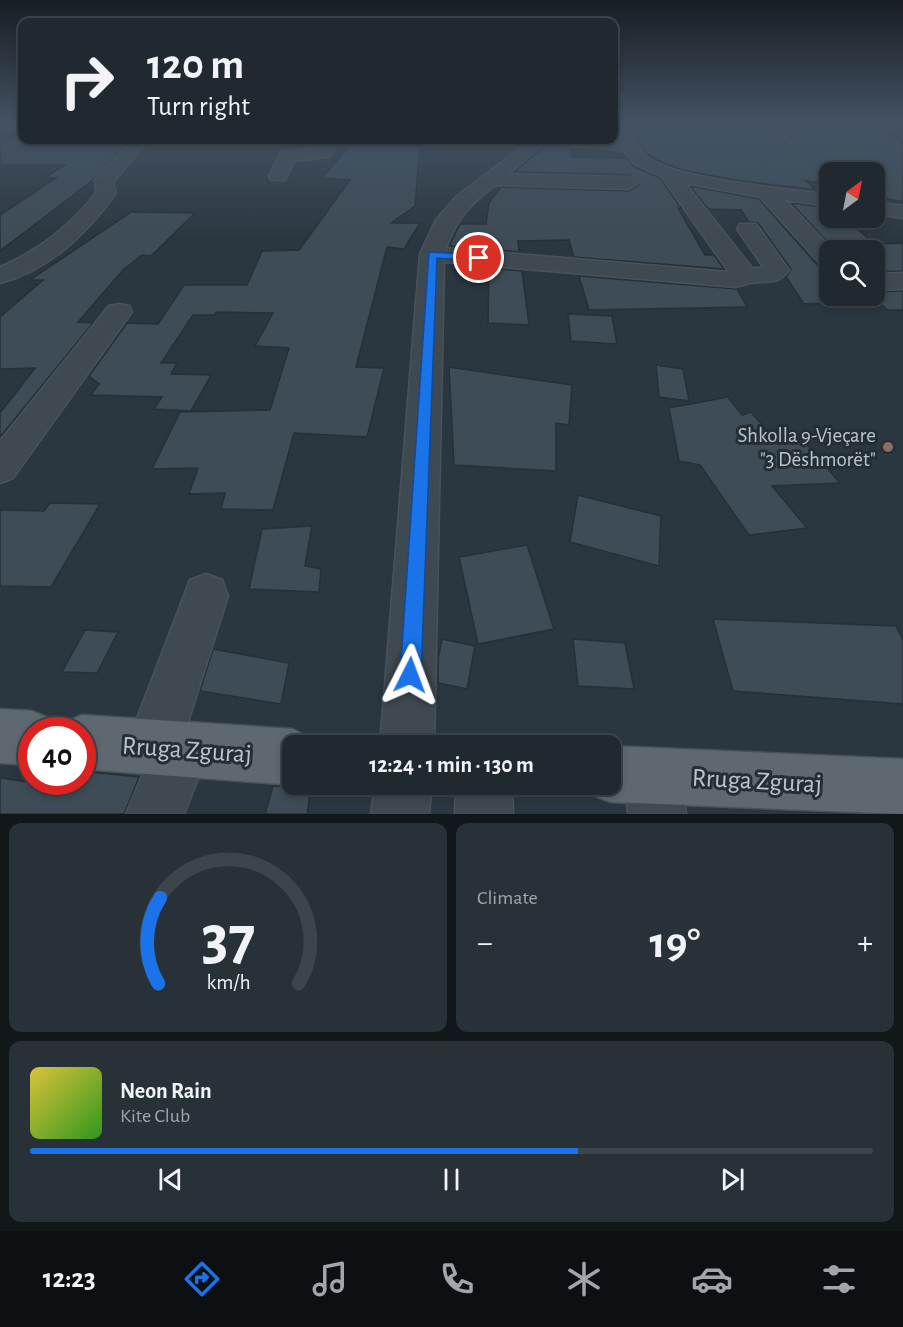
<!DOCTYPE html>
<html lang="en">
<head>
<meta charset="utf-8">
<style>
	:root { --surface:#202930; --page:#283138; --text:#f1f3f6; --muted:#a2a6ab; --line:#3d454c; --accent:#1a73e8 }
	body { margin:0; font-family:"Alegreya Sans",sans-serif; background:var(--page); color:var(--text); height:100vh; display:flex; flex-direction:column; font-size:22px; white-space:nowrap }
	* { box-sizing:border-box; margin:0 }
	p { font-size:20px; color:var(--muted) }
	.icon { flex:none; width:33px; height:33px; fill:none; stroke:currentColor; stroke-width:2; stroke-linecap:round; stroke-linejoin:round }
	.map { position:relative; height:814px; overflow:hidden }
	.panel { display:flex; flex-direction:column; gap:9px; padding:9px; background:#12171a; flex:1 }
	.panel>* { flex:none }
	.hud { position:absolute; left:18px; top:18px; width:600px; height:126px; border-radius:12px; box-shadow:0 3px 9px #0003,0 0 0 2px var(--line); background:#202930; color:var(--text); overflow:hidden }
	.needle { width:39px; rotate:32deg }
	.buttons { position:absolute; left:819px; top:162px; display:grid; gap:12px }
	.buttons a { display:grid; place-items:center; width:66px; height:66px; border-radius:12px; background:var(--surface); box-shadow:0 3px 9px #0003,0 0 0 2px var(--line); font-size:30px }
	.speed { position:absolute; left:18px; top:717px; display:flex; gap:12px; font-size:30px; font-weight:700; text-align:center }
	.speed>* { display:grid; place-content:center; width:78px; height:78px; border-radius:50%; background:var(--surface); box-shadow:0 3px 9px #0003,0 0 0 2px var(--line); line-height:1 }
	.speed .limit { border:9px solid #d22; background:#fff; color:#111 }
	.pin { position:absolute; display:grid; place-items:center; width:51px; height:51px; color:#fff; margin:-26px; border:3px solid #fff; border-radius:50%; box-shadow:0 2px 6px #0007 }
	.me { position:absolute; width:66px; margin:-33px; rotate:3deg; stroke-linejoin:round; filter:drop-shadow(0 0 4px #0008) }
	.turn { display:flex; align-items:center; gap:21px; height:126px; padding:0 30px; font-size:27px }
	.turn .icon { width:78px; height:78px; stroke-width:2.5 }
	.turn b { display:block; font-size:42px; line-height:51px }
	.big { font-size:45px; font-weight:600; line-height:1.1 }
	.panel .card { flex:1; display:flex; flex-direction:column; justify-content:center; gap:9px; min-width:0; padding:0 21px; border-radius:12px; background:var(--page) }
	.panel .dial { align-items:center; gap:0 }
	.dial svg { height:156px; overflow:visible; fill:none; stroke:var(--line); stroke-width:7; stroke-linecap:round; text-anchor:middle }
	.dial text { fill:var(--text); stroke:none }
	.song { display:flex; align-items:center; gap:18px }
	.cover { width:72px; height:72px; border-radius:9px; background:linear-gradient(135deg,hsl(50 70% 55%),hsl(110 70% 35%)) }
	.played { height:6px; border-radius:3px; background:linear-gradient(90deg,var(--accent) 65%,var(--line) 65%) }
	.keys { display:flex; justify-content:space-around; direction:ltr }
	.heat { display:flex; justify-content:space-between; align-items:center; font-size:33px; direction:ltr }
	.panel .tiles { flex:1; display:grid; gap:9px; grid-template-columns:1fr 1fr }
	.card:last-child { grid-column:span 2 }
	.trip { position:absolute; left:282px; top:735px; width:339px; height:60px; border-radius:12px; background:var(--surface); box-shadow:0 3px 9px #0003,0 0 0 2px var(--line); font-weight:600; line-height:60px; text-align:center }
	.tabs { display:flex; height:96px; justify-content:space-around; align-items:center; background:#0d1013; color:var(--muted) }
	.tabs .icon { width:42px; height:42px }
	.tabs .current { color:var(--accent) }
	.tabs b { font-size:27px; color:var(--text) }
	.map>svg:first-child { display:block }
	.building { fill:#3d4c56; stroke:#253038; stroke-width:1.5 }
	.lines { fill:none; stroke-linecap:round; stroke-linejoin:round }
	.minor-tunnel { stroke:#414c55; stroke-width:17; stroke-dasharray:17 8; stroke-linecap:butt }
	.minor-casing { stroke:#48525a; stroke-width:3 }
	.major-casing { stroke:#48525a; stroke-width:3 }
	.minor { fill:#3f4951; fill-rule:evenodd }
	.major { fill:#5d6870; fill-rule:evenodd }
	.route { fill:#1a73e8; stroke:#114b97; stroke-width:1.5 }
	.education-dot { fill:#8d6e63; stroke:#232e36; stroke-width:2 }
	.labels { text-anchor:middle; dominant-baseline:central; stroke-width:6; stroke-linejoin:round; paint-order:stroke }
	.poi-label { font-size:21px; fill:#bcc4cb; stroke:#232e36; text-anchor:end }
	.near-street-label { font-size:26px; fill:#bcc4cb; stroke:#232e36 }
</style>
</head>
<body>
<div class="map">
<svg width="903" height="814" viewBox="0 0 903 814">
	<rect width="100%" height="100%" fill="#2b3740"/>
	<g class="building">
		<path d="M641,124h123l23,20 6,2 11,-7 -18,-15h85l32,18v60l-29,-6v-24h-44v13l-25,-5 11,10 -82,-10 -51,-10 -20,-7 -17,-10 -14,-23h12z"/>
		<path d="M22,131v11l78,1 5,-3h25l-37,40 -93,71v-36l56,-37h-12l21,-13h-65v-19z"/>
		<path d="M420,143l-5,63 -24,17h29l-16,26 -17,-2 -31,120 28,1 -17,69 -73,-4 -21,77 -52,-1 4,-16 -36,1 9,-26 -46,1 28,-57 90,-2 19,-62 -34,-2 18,-33 -57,-1 -1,3h-22l-32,48h16l-6,11 40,1 -20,36 -37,-2 8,-12 -71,-2 8,-11 -10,-8 38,-53 31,1 26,-39h63l15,-34 37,-1 51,-70 -28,-2 29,-34z"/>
		<path d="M546,145l25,3v9l56,1 6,8 27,12 21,30h-3l27,47h9l10,14 -150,-12 -5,-17 -51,1 1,11 -70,-6 11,-22h26l3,-21 12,-16 128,4 11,-7 -11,-9 -115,-3z"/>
		<path d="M690,186l69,13 61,69 10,2v33l-26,1 -18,-27 5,-8 -33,-46 -9,-1 -8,-12 -33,-1z"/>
		<path d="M791,203l39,5v10h16l28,26 29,-1v28l-29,1v-22h-39z"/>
		<path d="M131,212l64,1 -44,43 -9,-1 -19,15 -45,52 15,1 -93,114v-24l35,-45 -35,1v-52l43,-37h-13z"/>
		<path d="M489,268l33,3 7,54 -41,-2z"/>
		<path d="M579,276l158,13 10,18 -158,3z"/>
		<path d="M903,291v19h-16l-13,-13v-5z"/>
		<path d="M568,314l44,2 5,28 -46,-3z"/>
		<path d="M656,365l27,4 6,32 -30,-4z"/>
		<path d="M449,367l123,18 -3,40 -13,-2v48l-102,-6z"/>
		<path d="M728,397l14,18 9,-3 27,32 24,-5 38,44 -68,3 35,42 -58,7 -49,-70 -21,-4 -10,-53z"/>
		<path d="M578,495l83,21 -2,50 -89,-24z"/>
		<path d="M50,503l50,1 -49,83 -51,-1v-76l44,1z"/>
		<path d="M312,526l-7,40 16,3 -2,23 -70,-3 13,-60z"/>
		<path d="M527,545l27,84 -76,15 -19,-87z"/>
		<path d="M713,619l183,7 7,14v64l-170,-13z"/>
		<path d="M85,630l33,2 -21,41 -35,-1z"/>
		<path d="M442,639l33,7 -8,43 -29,-6v-24z"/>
		<path d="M573,639l52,4 9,46 -56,-3z"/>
		<path d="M213,649l76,14 -8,41 -81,-13z"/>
		<path d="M82,771l57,6 -15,37h-124v-36l29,4h53z"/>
		<path d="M273,786l38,1 -4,27h-42z"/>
	</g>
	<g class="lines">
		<path class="minor-tunnel" d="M551,152l3,-1 -2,-5"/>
		<g class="minor-casing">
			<g id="minor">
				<path d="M614,124h12c6,9 15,28 21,33 30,23 141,32 183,37v12l-45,-6 48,50h-3v18l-8,-2 -62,-69 -75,-14 67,85h12l-27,-39 3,-5h16l33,46c-12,17 -22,9 -39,13 -4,1 -9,3 -14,4l-292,-25 -10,484h-54l40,-492 16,-34 20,-23 75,-57h17l-40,34 121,3 9,6 -9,6 -134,-4c-27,22 -36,30 -49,63l283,24 -68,-96 -27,-12 -10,-14 -61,-5 -8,-5h64z"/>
				<path d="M766,124h17l19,15 -8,5 -6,-2z"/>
				<path d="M133,140h16l-36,42 3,11c-28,40 -68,78 -116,90v-16c38,-16 71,-42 96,-74l-1,-12 2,-4z"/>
				<path d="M324,140h16l-11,17 -35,4 -9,19h-14l-2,-4 12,-24 37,-4z"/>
				<path d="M874,202l29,4v12l-29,-4z"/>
				<path d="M903,273v16l-29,1v-16z"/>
				<path d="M119,304l10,2 3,6 -119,166 -13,5v-42l109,-135z"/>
				<path d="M206,574l16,6 6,16 -41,129 14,6 8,19 -25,64h-58l18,-43 -10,-5 -8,-19 64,-167z"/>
				<path d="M653,748l20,8 8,20 5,38h-58l-3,-38 8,-20z"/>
				<path d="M375,784h57l-3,30h-58z"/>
				<path d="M456,784h56l1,30h-58z"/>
			</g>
		</g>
		<g class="major-casing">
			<g id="major">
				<path d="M0,709l32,2 19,8 5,11h-24v35l-32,-2z"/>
				<path d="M82,715l210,14 19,9 4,8h-23v39l-210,-16v-39h-22l3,-7z"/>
				<path d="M610,746l293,13v55l-293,-12 -20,-8 -4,-10h24z"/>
			</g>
		</g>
		<use href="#minor" class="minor"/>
		<use href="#major" class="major"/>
	</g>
	<linearGradient id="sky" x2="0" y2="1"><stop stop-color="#181e23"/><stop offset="0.52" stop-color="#445364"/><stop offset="1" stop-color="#445364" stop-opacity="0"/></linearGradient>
	<rect width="903" height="238" fill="url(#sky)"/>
	<path class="route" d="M429,252l50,3 5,3 -5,3 -42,-3 -16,417 -3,8 -8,3 -7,-3 -3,-8z"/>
	<circle class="education-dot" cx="888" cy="447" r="6"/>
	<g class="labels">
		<g class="poi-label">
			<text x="876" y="435">Shkolla 9-Vjeçare<tspan x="876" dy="24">"3 Dëshmorët"</tspan></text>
		</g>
		<g class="near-street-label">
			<text transform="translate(187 750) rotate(4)">Rruga Zguraj</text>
			<text transform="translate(757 781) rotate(3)">Rruga Zguraj</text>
		</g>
	</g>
</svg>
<div class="buttons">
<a><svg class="needle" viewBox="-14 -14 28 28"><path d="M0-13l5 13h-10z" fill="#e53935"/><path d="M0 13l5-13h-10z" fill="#a2a6ab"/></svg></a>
<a><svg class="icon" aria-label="search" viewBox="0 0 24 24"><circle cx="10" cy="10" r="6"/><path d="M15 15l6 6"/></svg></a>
</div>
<div class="speed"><div class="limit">40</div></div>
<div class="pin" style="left:479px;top:258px;background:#d93025"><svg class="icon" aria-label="arrive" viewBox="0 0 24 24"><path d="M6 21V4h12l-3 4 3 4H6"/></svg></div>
<svg class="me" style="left:410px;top:675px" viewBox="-20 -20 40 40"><path d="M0-17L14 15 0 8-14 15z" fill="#1a73e8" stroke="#fff" stroke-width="4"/></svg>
<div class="trip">12:24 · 1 min · 130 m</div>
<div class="hud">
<div class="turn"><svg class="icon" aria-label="right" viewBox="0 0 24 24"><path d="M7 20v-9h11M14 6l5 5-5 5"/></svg><div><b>120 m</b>Turn right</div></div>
</div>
</div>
<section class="panel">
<div class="tiles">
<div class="card dial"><svg viewBox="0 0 100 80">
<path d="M14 69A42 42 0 1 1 86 69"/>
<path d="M14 69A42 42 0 0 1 15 25" stroke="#1a73e8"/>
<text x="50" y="56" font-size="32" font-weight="700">37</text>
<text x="50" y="72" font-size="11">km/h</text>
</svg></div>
<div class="card"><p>Climate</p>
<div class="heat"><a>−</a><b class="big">19°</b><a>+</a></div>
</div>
<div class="card">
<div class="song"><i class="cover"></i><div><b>Neon Rain</b><p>Kite Club</p></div></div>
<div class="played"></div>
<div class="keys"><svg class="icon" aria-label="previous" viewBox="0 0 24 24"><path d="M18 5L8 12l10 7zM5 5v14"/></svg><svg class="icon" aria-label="pause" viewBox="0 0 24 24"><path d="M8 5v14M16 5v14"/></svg><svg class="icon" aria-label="next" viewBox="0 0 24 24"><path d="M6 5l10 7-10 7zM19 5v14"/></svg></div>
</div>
</div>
</section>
<nav class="tabs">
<b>12:23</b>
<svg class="icon current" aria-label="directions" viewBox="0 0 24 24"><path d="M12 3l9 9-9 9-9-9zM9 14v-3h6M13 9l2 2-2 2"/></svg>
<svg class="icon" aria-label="music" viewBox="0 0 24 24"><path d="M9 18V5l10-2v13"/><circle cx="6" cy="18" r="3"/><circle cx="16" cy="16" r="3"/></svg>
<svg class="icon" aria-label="phone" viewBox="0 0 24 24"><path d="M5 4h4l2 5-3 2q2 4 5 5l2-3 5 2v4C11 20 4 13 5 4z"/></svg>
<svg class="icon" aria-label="climate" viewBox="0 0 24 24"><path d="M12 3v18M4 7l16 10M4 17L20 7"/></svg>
<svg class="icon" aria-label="car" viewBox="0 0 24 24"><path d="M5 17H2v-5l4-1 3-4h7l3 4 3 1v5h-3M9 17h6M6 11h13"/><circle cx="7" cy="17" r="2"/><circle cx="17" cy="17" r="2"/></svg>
<svg class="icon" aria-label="filters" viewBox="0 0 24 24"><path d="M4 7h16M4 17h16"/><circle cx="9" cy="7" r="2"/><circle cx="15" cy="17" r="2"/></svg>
</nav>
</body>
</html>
